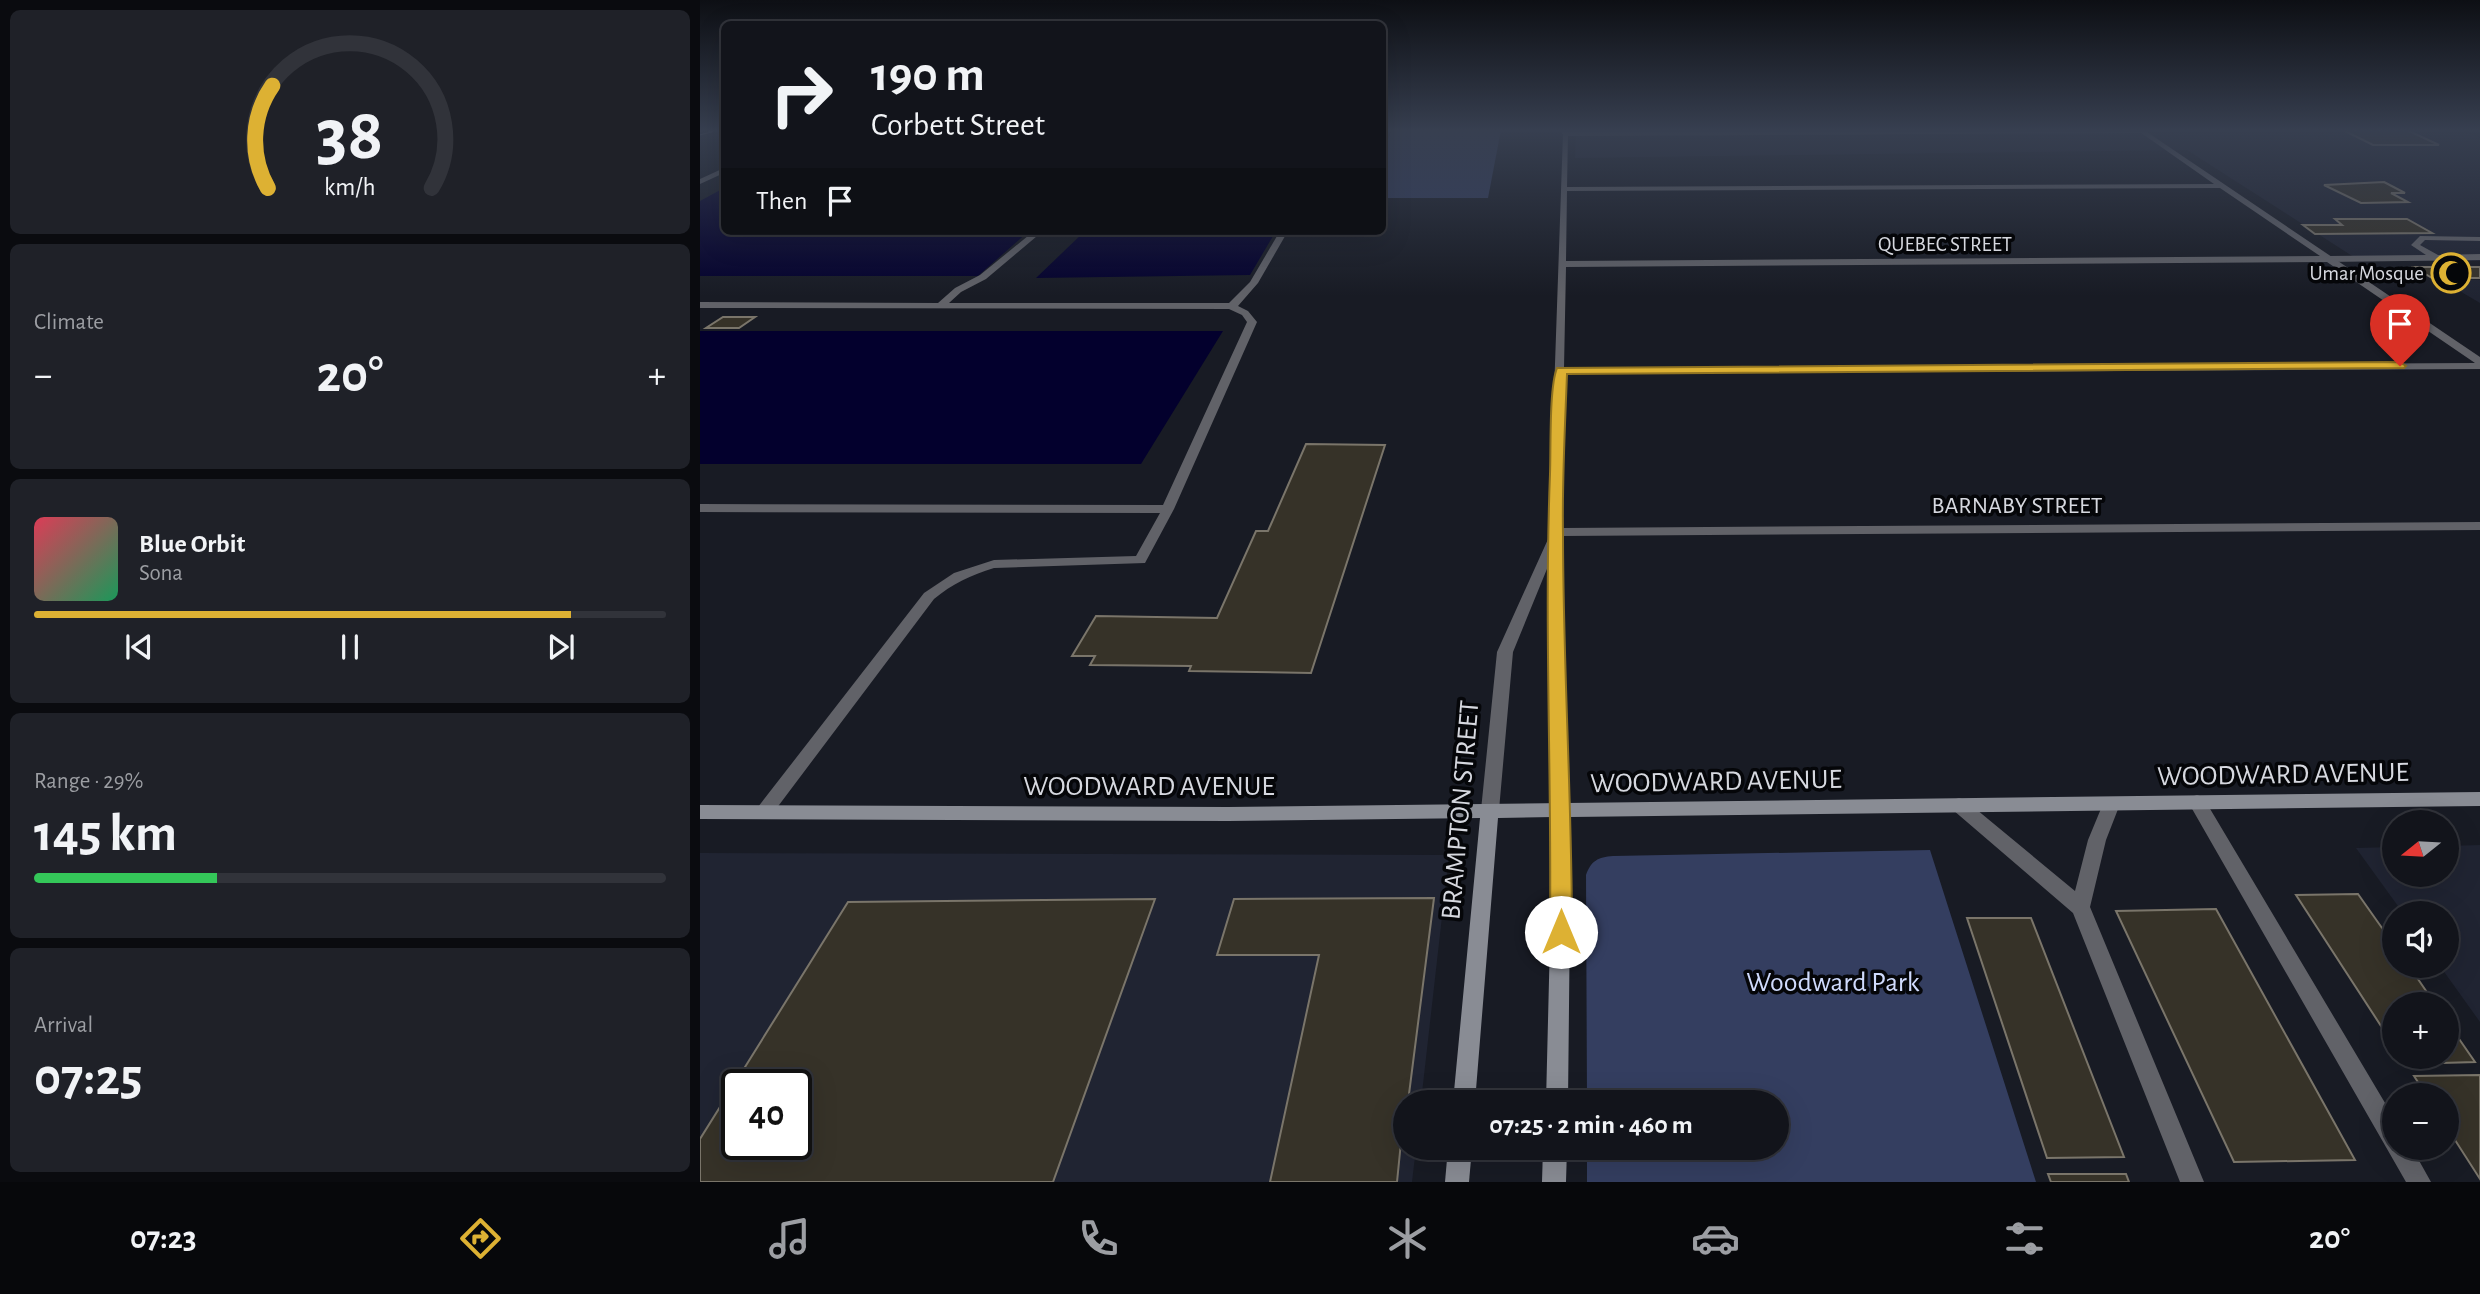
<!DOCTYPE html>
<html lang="en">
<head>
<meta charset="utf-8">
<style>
	:root { --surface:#12141b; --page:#1f2128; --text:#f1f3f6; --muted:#9c9ea3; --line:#31333a; --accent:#ddb133 }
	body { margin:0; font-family:"Alegreya Sans",sans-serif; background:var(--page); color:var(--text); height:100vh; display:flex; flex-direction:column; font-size:26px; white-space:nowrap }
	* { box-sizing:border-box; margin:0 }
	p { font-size:23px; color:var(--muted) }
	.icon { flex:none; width:38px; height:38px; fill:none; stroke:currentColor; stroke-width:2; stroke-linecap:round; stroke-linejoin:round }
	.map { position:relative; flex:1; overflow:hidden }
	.sheet { display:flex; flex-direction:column; gap:10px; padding:10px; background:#0a0b0f; width:700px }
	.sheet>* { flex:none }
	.guide { position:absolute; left:21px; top:21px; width:665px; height:214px; border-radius:10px; box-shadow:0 7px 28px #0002,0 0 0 2px var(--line); background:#12141b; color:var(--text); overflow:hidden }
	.needle { width:46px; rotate:252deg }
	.buttons { position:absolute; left:1682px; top:810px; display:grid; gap:14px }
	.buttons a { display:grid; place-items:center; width:77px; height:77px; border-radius:50%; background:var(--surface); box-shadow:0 7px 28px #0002,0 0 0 2px var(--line); font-size:35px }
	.speed { position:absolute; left:21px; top:1069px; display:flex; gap:14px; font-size:35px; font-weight:700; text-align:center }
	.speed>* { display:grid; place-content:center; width:91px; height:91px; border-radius:50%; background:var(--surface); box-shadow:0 7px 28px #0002,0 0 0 2px var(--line); line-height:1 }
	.speed .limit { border:4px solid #111; border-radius:10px; background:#fff; color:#111 }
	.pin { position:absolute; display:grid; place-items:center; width:60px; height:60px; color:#fff; margin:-72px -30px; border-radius:50% 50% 50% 0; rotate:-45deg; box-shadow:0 0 7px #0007 }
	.pin .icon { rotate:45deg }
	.me { position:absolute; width:77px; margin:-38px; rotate:0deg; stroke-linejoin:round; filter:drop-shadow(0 0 5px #0008) }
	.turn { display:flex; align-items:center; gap:24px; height:147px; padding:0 35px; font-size:32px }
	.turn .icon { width:91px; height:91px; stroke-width:2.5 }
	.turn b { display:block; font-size:49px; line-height:60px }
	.then { display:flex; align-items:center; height:66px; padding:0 35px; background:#0003; gap:14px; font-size:26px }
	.big { font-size:52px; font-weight:700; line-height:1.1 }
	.sheet .card { flex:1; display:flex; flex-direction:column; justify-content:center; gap:10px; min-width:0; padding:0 24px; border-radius:10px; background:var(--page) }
	.sheet .dial { align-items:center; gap:0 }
	.dial svg { height:182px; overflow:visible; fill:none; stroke:var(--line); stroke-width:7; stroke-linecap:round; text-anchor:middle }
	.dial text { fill:var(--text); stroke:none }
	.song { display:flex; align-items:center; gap:21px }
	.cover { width:84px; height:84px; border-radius:10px; background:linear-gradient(135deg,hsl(350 70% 55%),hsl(150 70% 35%)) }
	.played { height:7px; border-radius:4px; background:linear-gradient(90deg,var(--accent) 85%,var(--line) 85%) }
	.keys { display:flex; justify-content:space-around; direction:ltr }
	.heat { display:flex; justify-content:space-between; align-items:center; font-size:38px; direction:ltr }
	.charge { height:10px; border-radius:5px; background:linear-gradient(90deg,#34c759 29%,var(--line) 0) }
	.trip { position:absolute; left:693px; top:1090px; width:396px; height:70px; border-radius:35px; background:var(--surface); box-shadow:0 7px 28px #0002,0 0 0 2px var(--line); font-weight:700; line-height:70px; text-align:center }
	.menu { display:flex; height:112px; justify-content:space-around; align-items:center; background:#07080b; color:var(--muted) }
	.menu .icon { width:49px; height:49px }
	.menu .on { color:var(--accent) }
	.menu b { font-size:32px; color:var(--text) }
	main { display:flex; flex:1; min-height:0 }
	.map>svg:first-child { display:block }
	.built { fill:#202432; fill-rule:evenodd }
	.green { fill:#343e60 }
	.water { fill:#03002d }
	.building { fill:#363228; stroke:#7a756a; stroke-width:2; fill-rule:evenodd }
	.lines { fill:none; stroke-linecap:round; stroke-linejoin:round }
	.lane { fill:#616268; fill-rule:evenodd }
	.street { fill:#616268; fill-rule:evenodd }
	.secondary { fill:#898c94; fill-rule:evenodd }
	.rail-casing { stroke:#a9acb3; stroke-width:4.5 }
	.rail { stroke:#050609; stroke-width:2.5; stroke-dasharray:8; stroke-linecap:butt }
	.route { fill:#ddb133; stroke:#907321; stroke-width:2 }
	.labels { text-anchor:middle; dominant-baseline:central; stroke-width:7; stroke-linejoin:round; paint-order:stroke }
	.far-street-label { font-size:21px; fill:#d6d8df; stroke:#050609 }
	.far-poi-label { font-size:21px; fill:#d6d8df; stroke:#050609; text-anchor:end }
	.street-label { font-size:24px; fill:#d6d8df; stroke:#050609 }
	.near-street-label { font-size:28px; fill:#d6d8df; stroke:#050609 }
	.near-park-label { font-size:28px; fill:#d0dbfd; stroke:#050609 }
</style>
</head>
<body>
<main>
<section class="sheet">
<div class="card dial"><svg viewBox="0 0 100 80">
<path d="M14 69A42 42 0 1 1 86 69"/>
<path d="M14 69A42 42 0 0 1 16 24" stroke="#ddb133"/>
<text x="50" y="56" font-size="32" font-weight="700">38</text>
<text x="50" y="72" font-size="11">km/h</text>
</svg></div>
<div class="card"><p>Climate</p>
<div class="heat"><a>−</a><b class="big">20°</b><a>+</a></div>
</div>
<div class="card">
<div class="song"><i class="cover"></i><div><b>Blue Orbit</b><p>Sona</p></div></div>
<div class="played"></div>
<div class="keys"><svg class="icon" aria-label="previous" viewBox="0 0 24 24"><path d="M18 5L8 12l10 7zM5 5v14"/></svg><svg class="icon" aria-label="pause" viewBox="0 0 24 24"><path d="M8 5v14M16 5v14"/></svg><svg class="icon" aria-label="next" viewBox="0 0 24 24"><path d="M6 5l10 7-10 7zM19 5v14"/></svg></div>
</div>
<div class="card"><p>Range · 29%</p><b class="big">145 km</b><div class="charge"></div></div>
<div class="card"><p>Arrival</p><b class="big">07:25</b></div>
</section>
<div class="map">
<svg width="1780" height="1182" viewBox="0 0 1780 1182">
	<rect width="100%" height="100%" fill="#181b24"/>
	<g class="built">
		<path d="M876,130h885l19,8v123h-120l-173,-111 -612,8z"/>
		<path d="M1741,280h39v23z"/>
		<path d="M1780,845v177l-40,-56h6v-52l-43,-1 -47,-65 38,-1v28h52l1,-29z"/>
		<path d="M0,853l749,2 -28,247h-16v46h11l-4,34h-712zM37,1085h59v59h-59z"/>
	</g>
	<g class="green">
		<path d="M692,130h109l-13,68h-105v-48z"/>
		<path d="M1230,850l106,332h-449v-34h189v-46h-189l-1,-227c5,-14 12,-18 27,-19z"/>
	</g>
	<g class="water">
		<path d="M24,188v43h305l-51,45h-278v-75z"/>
		<path d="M385,231h191l-26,44 -214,3z"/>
		<path d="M0,331h523l-82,133h-441z"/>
	</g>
	<g class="building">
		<path d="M1643,130h64l32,15h-66z"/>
		<path d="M1684,182l21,11h-14l17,9 -47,1 -37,-18z"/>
		<path d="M1635,219h72l25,14 -117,1 -12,-9h39z"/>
		<path d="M1714,267h66v11h-48z"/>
		<path d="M23,317h32l-16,11h-33z"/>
		<path d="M606,444l79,1 -74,228 -122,-2 2,-5 -101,-1 5,-9h-23l24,-40 121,2 39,-87h12z"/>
		<path d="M1658,894l36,51v21h15l26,38h-41v42l-98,-151z"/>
		<path d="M734,898l-26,204h-3l-8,80h-127l49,-227h-102l17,-56z"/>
		<path d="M455,899l-102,283h-353v-43l148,-237zM37,1085h59v59h-59z"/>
		<path d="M1516,909l139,251 -121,2 -118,-251z"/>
		<path d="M1267,918h64l93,239 -77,1z"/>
		<path d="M1746,1020l29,42 -69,2 -5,-7h45z"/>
		<path d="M1780,1075v104l-34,-53v-30h-19l-13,-20z"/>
		<path d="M1348,1174h78l3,8h-78z"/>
	</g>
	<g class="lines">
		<g class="lane">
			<path d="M862,130h6v2l576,-1 -3,2 -576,3 -3,-2z"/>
			<path d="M24,168v5l-24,11v-5z"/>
			<path d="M334,231h9l-57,48 -25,13 -12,11h280l21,-21 30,-51h8l-30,52 -20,23 10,5 9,11 -83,187 -29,54 -151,5c-23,7 -42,16 -60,31l-164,218 -6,2 -6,-2 -3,-5 3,-5 166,-214 30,-20 40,-13 142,-4 24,-43 -460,-1v-8l463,1 84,-183 -5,-7 -13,-6 -529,-1v-6l238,1 17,-15 25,-13z"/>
			<path d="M1720,236l60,1v4l-55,-1 -5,5 18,10 42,-1v6l-153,2 -4,-3 4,-3 99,-1 -15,-10z"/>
			<path d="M1497,795l6,2 191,321v30h18l19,34h-25l-215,-375 -3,-5 3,-5z"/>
			<path d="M1411,797l6,2 3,5 -14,36 -16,67 114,275h-24l-107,-269 -120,-103 -3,-5 3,-5 6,-2 6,2 110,91 13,-51 17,-41z"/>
		</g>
		<path class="street" d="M1437,130h7l336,227v12l-916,5 -2,154 918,-6v8l-918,6 4,227 5,47 -3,5 -6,2 -6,-2 -3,-5 -3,-47 -1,-199 -36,88 -14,158 -3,5 -6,2 -6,-2 -3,-5 16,-158 52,-115 14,-404 5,1 -1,53 647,-3zM1520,188l100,68 -754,5 1,-70zM1627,262l148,101 -911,5 2,-101z"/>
		<g class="secondary">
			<path d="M1780,792v14l-909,11 -3,285h-22l7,-285 -55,1 -23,284h-22l27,-284 -252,3 -528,-2v-14l528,2z"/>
			<path d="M748,1148h24l-3,34h-24z"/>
			<path d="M843,1148h24l-1,34h-24z"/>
		</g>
		<g class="rail-casing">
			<path id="rail" d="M0,133l12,-3"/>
		</g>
		<use href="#rail" class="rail"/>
	</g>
	<linearGradient id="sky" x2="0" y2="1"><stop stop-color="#0d0f14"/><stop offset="0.44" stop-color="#373f50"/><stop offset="1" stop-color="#373f50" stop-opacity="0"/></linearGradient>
	<rect width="1780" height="296" fill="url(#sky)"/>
	<path class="route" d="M1700,362l6,4 -2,2 -837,6c-2,53 -5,107 -4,160 0,133 9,265 9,398l-3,7 -8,3 -8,-3 -3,-7c2,-153 -6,-305 0,-458 1,-24 -1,-87 7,-106z"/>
	<defs>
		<g id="mosque-ring" transform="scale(2.0125)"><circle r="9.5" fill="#050609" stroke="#ddb133" stroke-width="1.5"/><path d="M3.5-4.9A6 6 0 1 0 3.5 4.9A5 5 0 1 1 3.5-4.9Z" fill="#ddb133"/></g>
	</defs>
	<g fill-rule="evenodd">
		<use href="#mosque-ring" x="1751" y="273"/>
	</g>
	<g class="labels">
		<g class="far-street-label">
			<text x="1245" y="244">QUEBEC STREET</text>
		</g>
		<g class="far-poi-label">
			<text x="1724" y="273">Umar Mosque</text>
		</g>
		<g class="street-label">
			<text x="1317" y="506">BARNABY STREET</text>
		</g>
		<g class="near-street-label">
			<text transform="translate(1583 775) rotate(-1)">WOODWARD AVENUE</text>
			<text transform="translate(1016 782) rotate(-1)">WOODWARD AVENUE</text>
			<text x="449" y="787">WOODWARD AVENUE</text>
			<text transform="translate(761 810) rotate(-85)">BRAMPTON STREET</text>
		</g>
		<g class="near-park-label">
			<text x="1133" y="983">Woodward Park</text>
		</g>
	</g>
</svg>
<div class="buttons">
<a><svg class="needle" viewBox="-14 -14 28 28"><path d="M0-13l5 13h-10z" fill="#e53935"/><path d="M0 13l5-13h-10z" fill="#9c9ea3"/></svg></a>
<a><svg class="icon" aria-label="sound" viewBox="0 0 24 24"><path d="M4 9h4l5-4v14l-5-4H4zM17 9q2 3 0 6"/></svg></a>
<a>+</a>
<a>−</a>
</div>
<div class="speed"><div class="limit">40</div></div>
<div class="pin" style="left:1700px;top:366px;background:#d93025"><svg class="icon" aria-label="arrive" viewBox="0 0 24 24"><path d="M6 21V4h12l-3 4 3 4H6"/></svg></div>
<svg class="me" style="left:861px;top:932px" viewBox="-20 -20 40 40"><circle r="19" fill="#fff"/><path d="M0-13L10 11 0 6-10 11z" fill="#ddb133"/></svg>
<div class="trip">07:25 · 2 min · 460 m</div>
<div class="guide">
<div class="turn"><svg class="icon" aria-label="right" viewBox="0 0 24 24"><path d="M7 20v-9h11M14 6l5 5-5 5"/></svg><div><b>190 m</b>Corbett Street</div></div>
<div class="then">Then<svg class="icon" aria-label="arrive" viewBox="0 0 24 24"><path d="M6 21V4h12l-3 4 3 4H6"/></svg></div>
</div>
</div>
</main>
<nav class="menu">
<b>07:23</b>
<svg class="icon on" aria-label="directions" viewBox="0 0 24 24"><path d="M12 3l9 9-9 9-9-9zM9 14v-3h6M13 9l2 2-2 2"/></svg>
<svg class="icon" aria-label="music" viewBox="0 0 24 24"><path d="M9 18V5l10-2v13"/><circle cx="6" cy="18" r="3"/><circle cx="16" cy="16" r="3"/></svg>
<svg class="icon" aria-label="phone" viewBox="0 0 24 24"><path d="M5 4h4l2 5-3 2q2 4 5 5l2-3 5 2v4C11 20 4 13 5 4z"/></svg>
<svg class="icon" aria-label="climate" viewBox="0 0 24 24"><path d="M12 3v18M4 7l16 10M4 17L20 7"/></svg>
<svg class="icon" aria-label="car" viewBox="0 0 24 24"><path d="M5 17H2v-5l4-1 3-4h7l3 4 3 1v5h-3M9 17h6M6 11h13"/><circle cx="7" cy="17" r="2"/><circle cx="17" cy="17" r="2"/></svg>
<svg class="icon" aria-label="filters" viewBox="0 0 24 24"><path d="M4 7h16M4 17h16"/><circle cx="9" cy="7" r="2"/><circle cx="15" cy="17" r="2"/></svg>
<b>20°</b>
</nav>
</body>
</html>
